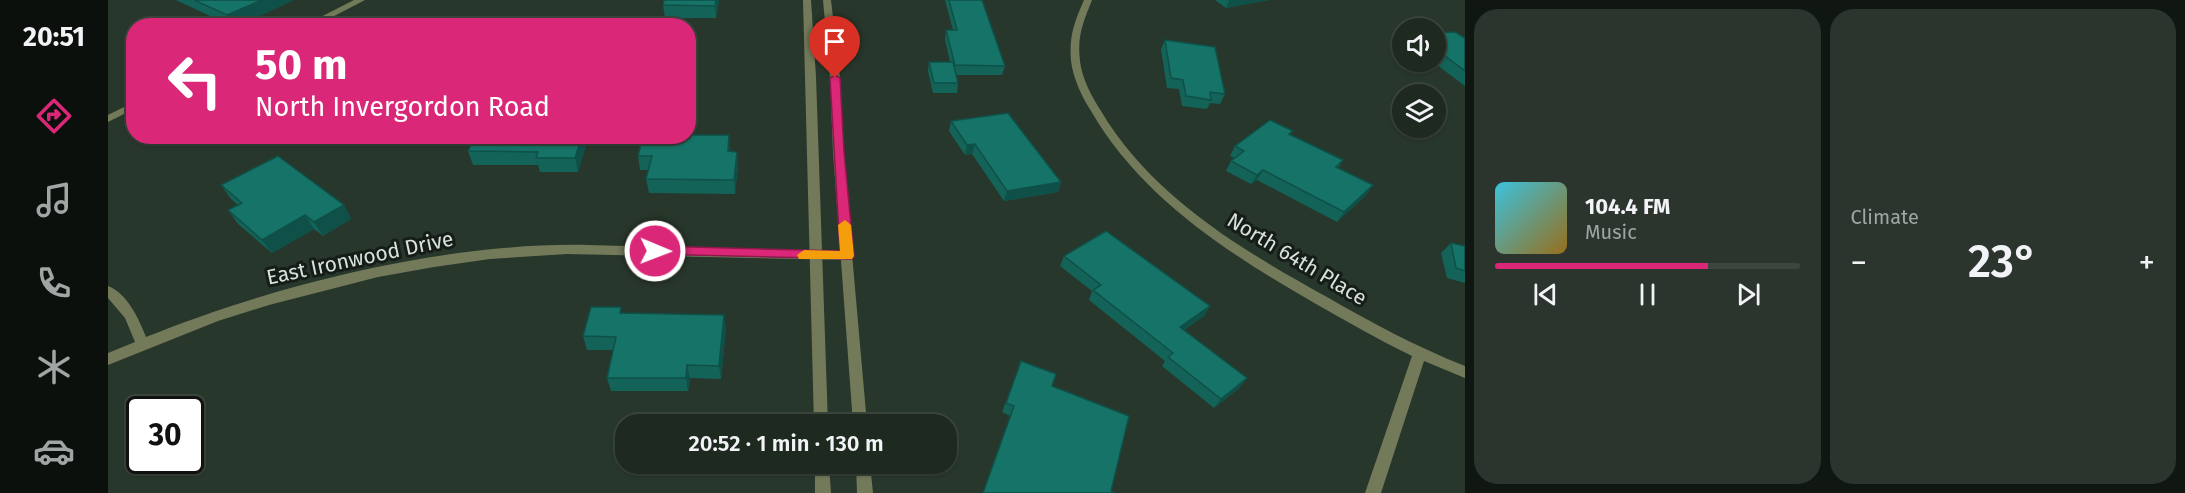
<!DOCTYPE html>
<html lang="en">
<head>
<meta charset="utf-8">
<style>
	:root { --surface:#1e2920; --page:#2b352d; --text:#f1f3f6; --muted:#a1a6a5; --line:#3c453e; --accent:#db2777 }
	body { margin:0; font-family:"Fira Sans",sans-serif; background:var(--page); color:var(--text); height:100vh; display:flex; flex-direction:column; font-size:22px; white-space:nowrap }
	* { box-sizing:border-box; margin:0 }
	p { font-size:20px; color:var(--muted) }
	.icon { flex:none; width:33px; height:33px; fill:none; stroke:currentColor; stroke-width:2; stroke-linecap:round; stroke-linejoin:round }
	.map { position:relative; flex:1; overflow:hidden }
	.details { display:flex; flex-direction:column; gap:9px; padding:9px; background:#101712; width:720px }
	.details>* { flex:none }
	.banner { position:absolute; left:18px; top:18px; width:570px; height:126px; border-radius:24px; box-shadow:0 2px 4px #0004,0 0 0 2px var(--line); background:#db2777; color:#fff; overflow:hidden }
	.tools { position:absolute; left:1284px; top:18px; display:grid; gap:12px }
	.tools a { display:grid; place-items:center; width:54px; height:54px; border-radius:50%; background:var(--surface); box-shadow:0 2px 4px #0004,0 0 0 2px var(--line); font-size:30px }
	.speed { position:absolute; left:18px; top:396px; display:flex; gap:12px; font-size:30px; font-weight:700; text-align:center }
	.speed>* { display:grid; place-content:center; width:78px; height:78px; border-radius:50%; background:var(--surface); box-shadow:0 2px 4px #0004,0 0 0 2px var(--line); line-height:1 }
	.speed .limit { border:3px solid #111; border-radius:9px; background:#fff; color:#111 }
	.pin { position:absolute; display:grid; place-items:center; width:51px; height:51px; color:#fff; margin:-62px -26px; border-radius:50% 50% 50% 0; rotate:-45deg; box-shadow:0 0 6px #0007 }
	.pin .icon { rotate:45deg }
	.me { position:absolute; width:66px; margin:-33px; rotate:91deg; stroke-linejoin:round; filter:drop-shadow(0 0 4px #0008) }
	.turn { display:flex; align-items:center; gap:21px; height:126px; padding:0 30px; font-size:27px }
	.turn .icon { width:78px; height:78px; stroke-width:2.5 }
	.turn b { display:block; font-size:42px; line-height:51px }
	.big { font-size:45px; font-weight:600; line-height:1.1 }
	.details .card { flex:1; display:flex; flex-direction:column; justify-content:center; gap:9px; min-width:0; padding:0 21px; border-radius:24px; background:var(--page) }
	.song { display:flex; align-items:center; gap:18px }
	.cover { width:72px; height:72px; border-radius:9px; background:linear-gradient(135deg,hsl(190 70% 55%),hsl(40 70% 35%)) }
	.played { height:6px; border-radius:3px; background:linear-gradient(90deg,var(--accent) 70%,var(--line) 70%) }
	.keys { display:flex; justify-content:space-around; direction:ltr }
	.heat { display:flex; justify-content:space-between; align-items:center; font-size:33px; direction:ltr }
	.details .tiles { flex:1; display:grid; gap:9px; grid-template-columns:repeat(2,1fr) }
	.trip { position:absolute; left:507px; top:414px; width:342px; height:60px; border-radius:24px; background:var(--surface); box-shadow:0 2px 4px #0004,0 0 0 2px var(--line); font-weight:600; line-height:60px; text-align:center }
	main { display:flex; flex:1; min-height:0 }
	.menu { display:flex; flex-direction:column; width:108px; justify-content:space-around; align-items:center; background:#0c100d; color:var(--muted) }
	.menu .icon { width:42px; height:42px }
	.menu .selected { color:var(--accent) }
	.menu b { font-size:27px; color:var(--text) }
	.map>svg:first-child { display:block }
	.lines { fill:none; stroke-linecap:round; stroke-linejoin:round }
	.minor { fill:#737a5a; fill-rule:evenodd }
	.tertiary { fill:#737a5a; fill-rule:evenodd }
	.wall { fill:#136359 }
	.shaded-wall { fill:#0f5048 }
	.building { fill:#167367; stroke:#0f5048; stroke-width:1.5 }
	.route { fill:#db2777; stroke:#8e194d; stroke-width:1.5 }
	.slow { fill:#f59e0b }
	.labels { text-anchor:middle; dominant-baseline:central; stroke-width:6; stroke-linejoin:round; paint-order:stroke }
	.street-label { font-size:21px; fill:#d8e2da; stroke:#161c17 }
</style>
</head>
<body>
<main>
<nav class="menu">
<b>20:51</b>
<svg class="icon selected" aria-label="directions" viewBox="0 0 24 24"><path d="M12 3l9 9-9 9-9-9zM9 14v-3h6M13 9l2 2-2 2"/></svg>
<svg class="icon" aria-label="music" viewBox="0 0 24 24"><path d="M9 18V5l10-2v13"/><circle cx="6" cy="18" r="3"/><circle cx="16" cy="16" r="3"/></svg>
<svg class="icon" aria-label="phone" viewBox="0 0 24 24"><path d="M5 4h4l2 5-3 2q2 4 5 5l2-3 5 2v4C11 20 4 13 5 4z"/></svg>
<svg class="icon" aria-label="climate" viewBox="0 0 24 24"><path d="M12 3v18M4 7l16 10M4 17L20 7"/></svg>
<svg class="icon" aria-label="car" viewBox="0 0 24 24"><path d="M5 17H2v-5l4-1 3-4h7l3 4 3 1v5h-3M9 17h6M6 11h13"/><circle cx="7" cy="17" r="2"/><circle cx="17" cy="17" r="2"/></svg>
</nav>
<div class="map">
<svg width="1357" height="493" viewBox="0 0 1357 493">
	<rect width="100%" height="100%" fill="#28372b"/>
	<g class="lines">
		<g class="minor">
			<path d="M246,0h11l-50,26h-12z"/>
			<path d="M976,0h8c-9,23 -15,36 -12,61 2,18 12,36 21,50 51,86 141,139 226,186 45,26 90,50 138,69v12l-41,-17 -43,132h-16l47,-137c-33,-16 -64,-34 -96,-52 -85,-49 -174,-105 -225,-193 -9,-14 -18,-33 -20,-50 -2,-25 3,-38 13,-61z"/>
			<path d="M26,102v7l-26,13v-7z"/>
			<path d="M480,245l259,7 6,4 -6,4 -280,-6 -77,5 -56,8 -56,10 -109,28 -51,16 -110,44v-12l27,-11 -10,-24 -17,-20v-12c19,7 31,33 38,51 131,-53 301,-95 442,-92z"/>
		</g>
		<g class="tertiary">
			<path d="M695,0h8l5,77 12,347h-14z"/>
			<path d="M715,0h8l9,78 3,74 24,272h-14l-20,-272 -3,-74z"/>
			<path d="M707,464h14l2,29h-16z"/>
			<path d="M748,464h14l3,29h-16z"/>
		</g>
	</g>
	<g class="wall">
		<path d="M68,0h118l-56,26h-7z"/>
		<path d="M611,0l-3,18h-51l-2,-13z"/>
		<path d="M837,0h37l23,66 -3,9h-46l2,8 -1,10h-24l-5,-22 1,-9h21l-5,-23 1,-9h7z"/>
		<path d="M1107,0h54l-43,8z"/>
		<path d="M1328,33l29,5v48l-32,-24h3z"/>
		<path d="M1057,40l60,54 -5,10 -10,-1 -3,6 -25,-3 -3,-17 -12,-1 -6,-39z"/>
		<path d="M843,121l110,61 -3,10 -54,9 -32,-47 -7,1 -16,-24z"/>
		<path d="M1183,135l52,25 -5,8 35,17 -7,10 -29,27 -80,-42 -6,4 -25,-13 5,-10 3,-3 -4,-2 5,-10z"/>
		<path d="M367,136h114l-11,36h-38l-2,-7h-65l-5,-14z"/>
		<path d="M622,149v3l8,13 -3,29 -86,-1 -3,-14 3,-9h-9l-2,-14z"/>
		<path d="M113,185l123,20 7,14 -28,17 -9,-7 -42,24 -34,-29 -10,-14 10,-5 -7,-6z"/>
		<path d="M1343,243l14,3v37l-18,-5 -6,-25z"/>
		<path d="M956,256l146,50 -6,10 -20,14 63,48 -8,10 -25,20 -52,-42 3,-5 -76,-61 3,-9 -32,-25z"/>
		<path d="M515,313l103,15 -5,51 -31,-1 -2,13h-77l-4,-13 6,-28h-26l-4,-14z"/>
		<path d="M913,361l35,13 -46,42 -8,-4z"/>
	</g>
	<g class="shaded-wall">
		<path d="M154,0h32l-56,26h-5l-6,-11z"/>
		<path d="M608,0h3l-3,18 -1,-12z"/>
		<path d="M1121,0h40l-43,8z"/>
		<path d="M621,135l1,14 -1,16 -1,-14z"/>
		<path d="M474,136h7l-11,36 -3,-14z"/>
		<path d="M867,144l-3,10 -7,1 2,-10z"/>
		<path d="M629,152l1,13 -3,29 -1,-14z"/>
		<path d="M1155,170l-6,10 -6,4 6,-9z"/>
		<path d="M953,182l-3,10 -54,9 3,-10z"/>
		<path d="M1265,185l-7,10 -29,27 7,-10z"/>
		<path d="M236,205l7,14 -28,17 -9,-14z"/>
		<path d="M197,215l9,14 -42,24 -10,-13z"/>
		<path d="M1102,306l-6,10 -30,21 6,-10z"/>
		<path d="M616,315l2,13 -5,51 -2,-13z"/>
		<path d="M579,365l3,13 -2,13 -2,-13z"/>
		<path d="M1139,378l-8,10 -25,20 7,-9z"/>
	</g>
	<g class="building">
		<path d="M86,0h68l-35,15z"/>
		<path d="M556,0h52l-1,6 -52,-1z"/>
		<path d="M841,0h33l23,66 -50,-1 -9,-35h11z"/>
		<path d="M1347,32l10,6v33l-29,-22v-16z"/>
		<path d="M1057,40l50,7 10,47 -15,-2 1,8 -25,-4 -3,-16 -12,-2z"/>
		<path d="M821,62h24l5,21h-24z"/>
		<path d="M900,113l53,69 -54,9 -32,-47 -8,1 -16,-24z"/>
		<path d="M1162,120l23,11 -4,3 54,26 -7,7 37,18 -29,27 -81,-42 -6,5 -26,-14 13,-10 -9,-5z"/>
		<path d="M580,135h41l-1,16 9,1 -3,28 -88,-1 6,-23h-14l5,-20h45z"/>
		<path d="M367,136h107l-7,22h-39l2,-6 -70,-1z"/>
		<path d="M170,156l66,49 -30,17 -9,-7 -43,25 -34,-30 14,-7 -21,-18z"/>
		<path d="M998,231l104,75 -30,21 67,51 -26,21 -53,-42 5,-4 -80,-63 8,-5 -37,-29z"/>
		<path d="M1343,243l14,3v25l-9,-3z"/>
		<path d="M483,307h30l-1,6 104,2 -5,51 -32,-1 -1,13h-79l9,-41 -33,-1z"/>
		<path d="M913,361l35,13 -4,12 77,30 -18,75 4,2h-132l31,-87 -8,-3z"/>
	</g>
	<path class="route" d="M727,75l5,3 4,74 10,104 -2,3 -202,-5 -2,-3 7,-5 185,5 -10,-173z"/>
	<path class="slow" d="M737,220l6,5 3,31 -2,3h-53l-2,-4 7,-5 36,1 -2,-26z"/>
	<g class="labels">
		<g class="street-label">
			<text transform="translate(252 258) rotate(-12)">East Ironwood Drive</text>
			<text transform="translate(1189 259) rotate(31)">North 64th Place</text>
		</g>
	</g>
</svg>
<div class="tools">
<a><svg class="icon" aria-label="sound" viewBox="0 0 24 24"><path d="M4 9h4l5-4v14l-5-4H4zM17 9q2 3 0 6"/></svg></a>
<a><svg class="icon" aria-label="layers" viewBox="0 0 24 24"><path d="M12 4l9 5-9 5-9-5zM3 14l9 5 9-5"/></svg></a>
</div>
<div class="speed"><div class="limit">30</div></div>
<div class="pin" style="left:727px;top:78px;background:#d93025"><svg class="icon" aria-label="arrive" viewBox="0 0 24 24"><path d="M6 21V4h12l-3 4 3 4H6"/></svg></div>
<svg class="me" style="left:547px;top:251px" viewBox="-20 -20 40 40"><circle r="17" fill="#db2777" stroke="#fff" stroke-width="3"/><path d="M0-11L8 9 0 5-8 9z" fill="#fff"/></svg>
<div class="trip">20:52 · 1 min · 130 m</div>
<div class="banner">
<div class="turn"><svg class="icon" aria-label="left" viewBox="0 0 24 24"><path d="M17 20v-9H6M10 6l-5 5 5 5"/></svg><div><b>50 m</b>North Invergordon Road</div></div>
</div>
</div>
<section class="details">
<div class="tiles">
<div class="card">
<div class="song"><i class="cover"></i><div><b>104.4 FM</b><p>Music</p></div></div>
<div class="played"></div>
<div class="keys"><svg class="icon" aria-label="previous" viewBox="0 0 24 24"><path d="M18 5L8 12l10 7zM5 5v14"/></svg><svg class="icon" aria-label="pause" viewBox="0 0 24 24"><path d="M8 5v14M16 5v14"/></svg><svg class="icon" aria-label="next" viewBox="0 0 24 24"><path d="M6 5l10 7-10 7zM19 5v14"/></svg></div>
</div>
<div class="card"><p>Climate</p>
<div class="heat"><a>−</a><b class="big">23°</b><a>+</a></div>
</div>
</div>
</section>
</main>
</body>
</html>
